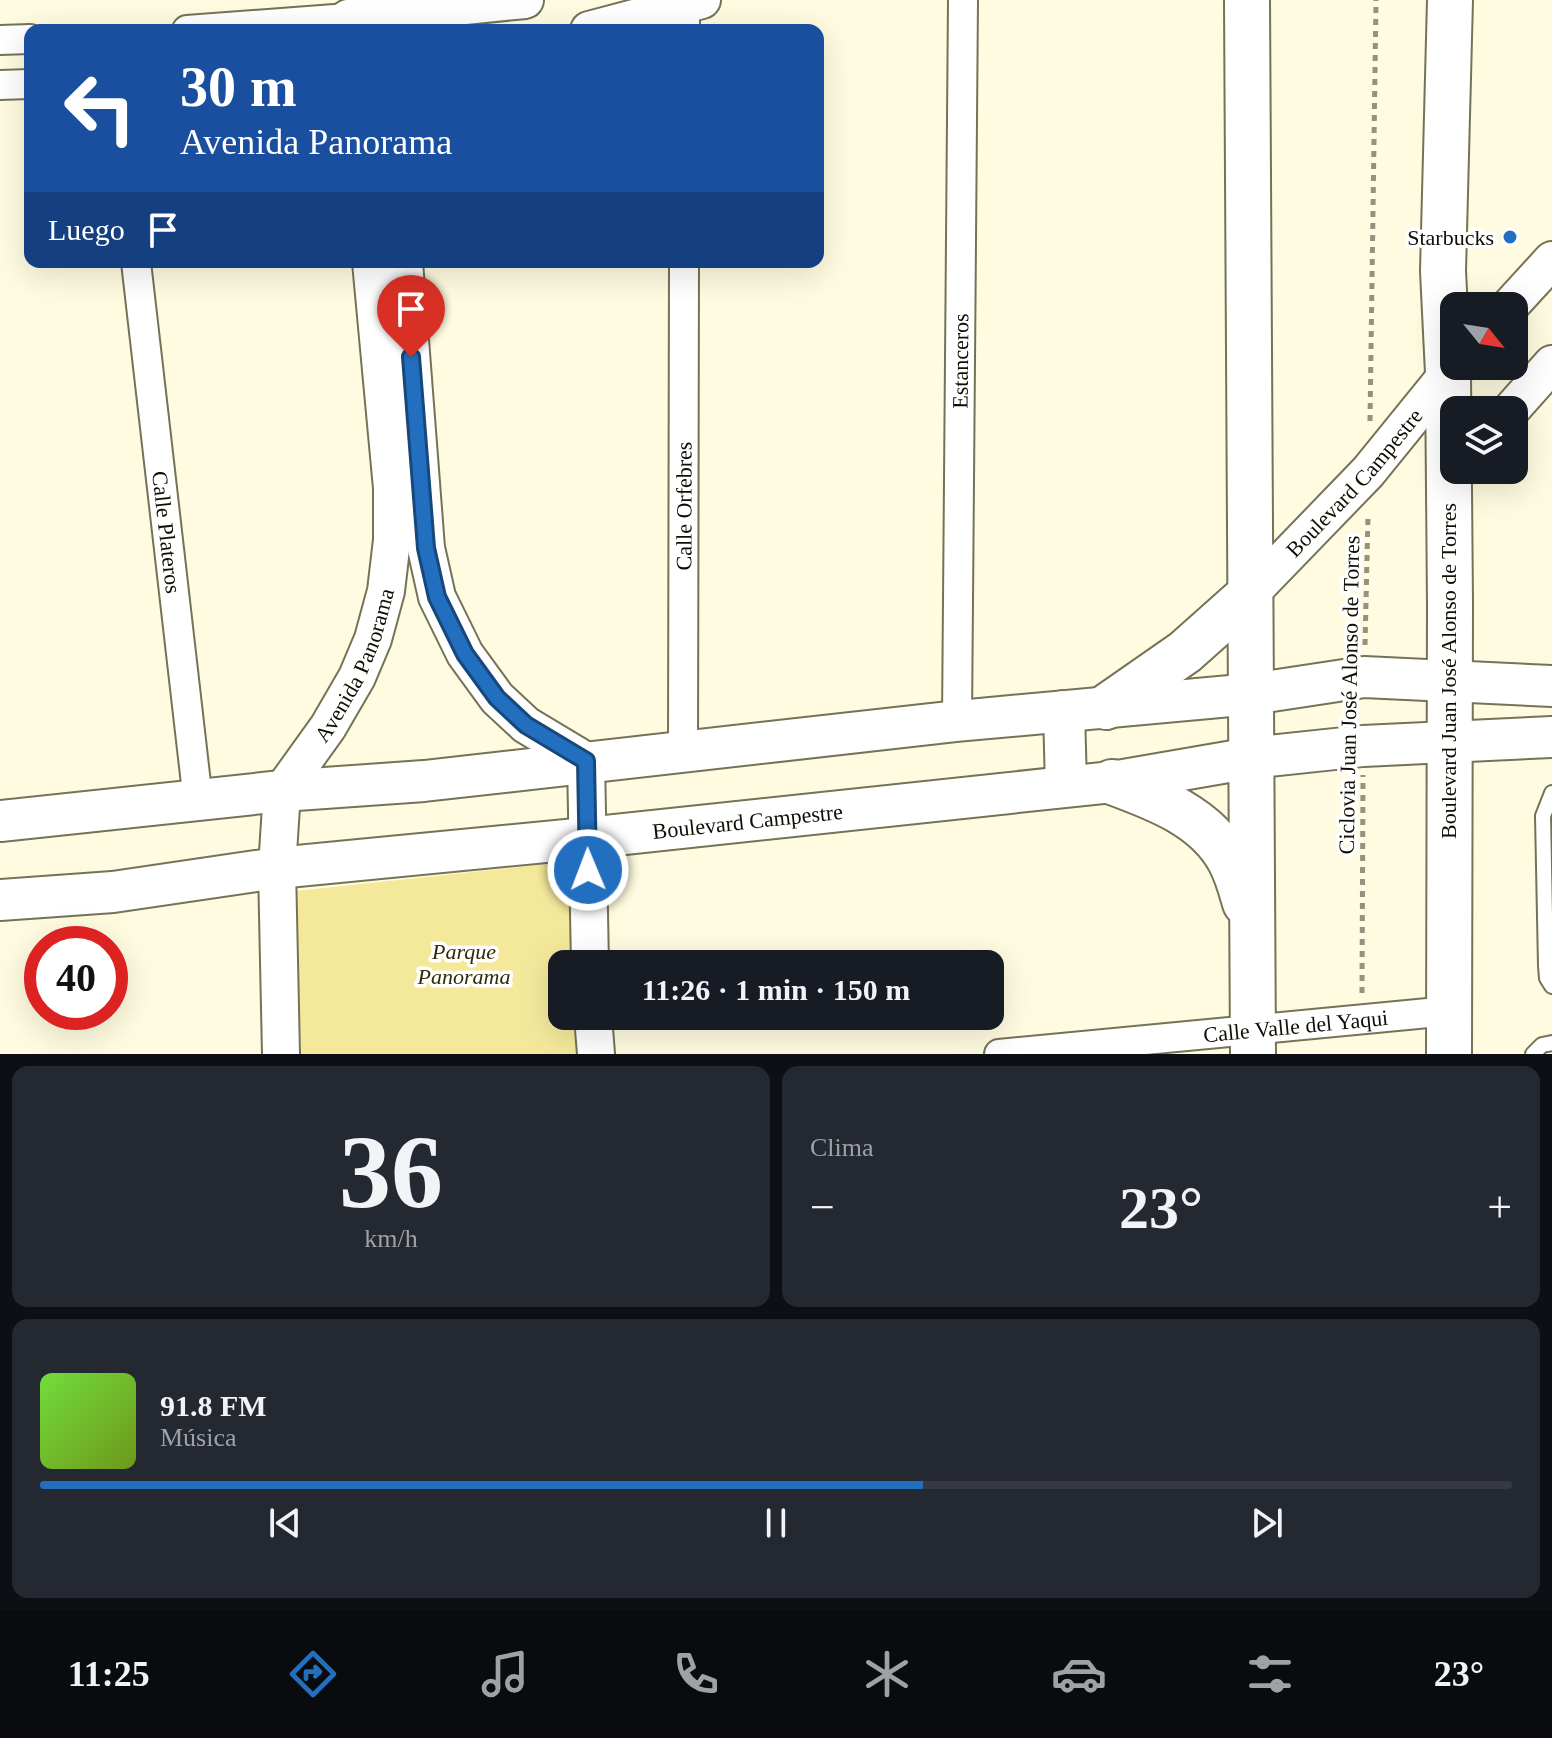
<!DOCTYPE html>
<html lang="es">
<head>
<meta charset="utf-8">
<style>
	:root { --surface:#171b24; --page:#242831; --text:#f1f3f6; --muted:#9ea1a6; --line:#363941; --accent:#236fbf }
	body { margin:0; font-family:"Times New Roman",serif; background:var(--page); color:var(--text); height:100vh; display:flex; flex-direction:column; font-size:30px; white-space:nowrap }
	* { box-sizing:border-box; margin:0 }
	p { font-size:26px; color:var(--muted) }
	.icon { flex:none; width:44px; height:44px; fill:none; stroke:currentColor; stroke-width:2; stroke-linecap:round; stroke-linejoin:round }
	.map { position:relative; height:1054px; overflow:hidden }
	.details { display:flex; flex-direction:column; gap:12px; padding:12px; background:#0d0f14; flex:1 }
	.details>* { flex:none }
	.top-card { position:absolute; left:24px; top:24px; width:800px; height:244px; border-radius:16px; box-shadow:0 8px 32px #0002; background:#1a4fa0; color:#fff; overflow:hidden }
	.needle { width:52px; rotate:120deg }
	.tools { position:absolute; left:1440px; top:292px; display:grid; gap:16px }
	.tools a { display:grid; place-items:center; width:88px; height:88px; border-radius:16px; background:var(--surface); box-shadow:0 8px 32px #0002; font-size:40px }
	.speed { position:absolute; left:24px; top:926px; display:flex; gap:16px; font-size:40px; font-weight:700; text-align:center }
	.speed>* { display:grid; place-content:center; width:104px; height:104px; border-radius:50%; background:var(--surface); box-shadow:0 8px 32px #0002; line-height:1 }
	.speed .limit { border:12px solid #d22; background:#fff; color:#111 }
	.pin { position:absolute; display:grid; place-items:center; width:68px; height:68px; color:#fff; margin:-82px -34px; border-radius:50% 50% 50% 0; rotate:-45deg; box-shadow:0 0 8px #0007 }
	.pin .icon { rotate:45deg }
	.me { position:absolute; width:88px; margin:-44px; rotate:359deg; stroke-linejoin:round; filter:drop-shadow(0 0 6px #0008) }
	.turn { display:flex; align-items:center; gap:28px; height:168px; padding:0 24px; font-size:36px }
	.turn .icon { width:104px; height:104px; stroke-width:2.5 }
	.turn b { display:block; font-size:56px; line-height:68px }
	.then { display:flex; align-items:center; height:76px; padding:0 24px; background:#0003; gap:16px; font-size:30px }
	.big { font-size:60px; font-weight:700; line-height:1.1 }
	.details .card { flex:1; display:flex; flex-direction:column; justify-content:center; gap:12px; min-width:0; padding:0 28px; border-radius:16px; background:var(--page) }
	.details .dial { align-items:center; gap:0 }
	.dial b { font-size:104px; line-height:1 }
	.song { display:flex; align-items:center; gap:24px }
	.cover { width:96px; height:96px; border-radius:12px; background:linear-gradient(135deg,hsl(100 70% 55%),hsl(80 70% 35%)) }
	.played { height:8px; border-radius:4px; background:linear-gradient(90deg,var(--accent) 60%,var(--line) 60%) }
	.keys { display:flex; justify-content:space-around; direction:ltr }
	.heat { display:flex; justify-content:space-between; align-items:center; font-size:44px; direction:ltr }
	.details .tiles { flex:1; display:grid; gap:12px; grid-template-columns:1fr 1fr }
	.card:last-child { grid-column:span 2 }
	.trip { position:absolute; left:548px; top:950px; width:456px; height:80px; border-radius:16px; background:var(--surface); box-shadow:0 8px 32px #0002; font-weight:700; line-height:80px; text-align:center }
	.tab-bar { display:flex; height:128px; justify-content:space-around; align-items:center; background:#090b0e; color:var(--muted) }
	.tab-bar .icon { width:56px; height:56px }
	.tab-bar .current { color:var(--accent) }
	.tab-bar b { font-size:36px; color:var(--text) }
	.map>svg:first-child { display:block }
	.green { fill:#f4e99b }
	.lines { fill:none; stroke-linecap:round; stroke-linejoin:round }
	.service-casing { stroke:#767255; stroke-width:18 }
	.minor-casing { stroke:#767255; stroke-width:32 }
	.tertiary-casing { stroke:#767255; stroke-width:40 }
	.secondary-casing { stroke:#767255; stroke-width:44 }
	.primary-casing { stroke:#767255; stroke-width:48 }
	.path { stroke:#94917e; stroke-width:5; stroke-dasharray:6 6; stroke-linecap:butt }
	.service { stroke:#fff; stroke-width:14 }
	.minor { stroke:#fff; stroke-width:28 }
	.tertiary { stroke:#fff; stroke-width:36 }
	.secondary { stroke:#fff; stroke-width:40 }
	.primary { stroke:#fff; stroke-width:44 }
	.route-casing { stroke:#17487c; stroke-width:20 }
	.route { stroke:#236fbf; stroke-width:14 }
	.poi-dot { fill:#236fbf; stroke:#fff; stroke-width:3 }
	.labels { text-anchor:middle; dominant-baseline:central; stroke-width:7; stroke-linejoin:round; paint-order:stroke }
	.poi-label { font-size:22px; fill:#0f0d04; stroke:#fff; text-anchor:end }
	.street-label { font-size:22px; fill:#0f0d04; stroke:#fff }
	.park-label { font-size:22px; font-style:italic; fill:#312c05; stroke:#fff }
</style>
</head>
<body>
<div class="map">
<svg width="1552" height="1054" viewBox="0 0 1552 1054">
	<rect width="100%" height="100%" fill="#fefbe0"/>
	<path class="green" d="M585,860l3,104h-26v52h28l1,38h-290l-5,-163z"/>
	<g class="lines">
		<g class="service-casing">
			<g id="service">
				<path d="M1552,793l-9,23 3,150 1,12 5,8"/>
				<path d="M1533,1054l9,-9 10,-2"/>
			</g>
		</g>
		<g class="minor-casing">
			<g id="minor">
				<path d="M187,30l161,-12"/>
				<path d="M685,30v-26"/>
				<path d="M0,40l30,-1"/>
				<path d="M0,85l30,-1"/>
				<path id="s1" d="M136,262l62,539"/>
				<path id="s2" d="M957,721l6,-721"/>
				<path id="s3" d="M683,752l1,-490"/>
				<path id="s4" d="M999,1054l450,-43"/>
			</g>
		</g>
		<g class="tertiary-casing">
			<g id="tertiary">
				<path d="M348,18l177,-18"/>
				<path d="M589,30l113,-30"/>
				<path d="M404,262l22,286 11,49 28,57 32,44 29,27 60,36 4,203"/>
				<path d="M1510,306l42,-46"/>
				<path d="M1511,410l41,-46"/>
				<path id="s5" d="M1249,595l119,-123 86,-106"/>
				<path d="M593,1016l3,38"/>
				<path id="s6" d="M281,1054l-4,-186 5,-77 46,-64 29,-50 16,-38 13,-48 6,-51v-52l-21,-226"/>
			</g>
		</g>
		<g class="secondary-casing">
			<g id="secondary">
				<path d="M1064,711l2,75"/>
				<path d="M0,821l282,-30 142,-10 533,-60 295,-27 112,-17 188,9"/>
				<path id="s7" d="M0,900l113,-8 164,-24 310,-30 525,-56 139,-24 112,-12 189,-9"/>
			</g>
		</g>
		<g class="primary-casing">
			<g id="primary">
				<path d="M1247,0l6,1054"/>
				<path d="M1106,707l79,-55 64,-57"/>
				<path d="M1112,782c44,16 95,35 118,79 7,13 11,28 15,42"/>
				<path d="M1449,1054l1,-450 -2,-231 -5,-102 7,-271"/>
			</g>
		</g>
		<g class="path">
			<path d="M1370,421l6,-421"/>
			<path d="M1365,645l3,-130"/>
			<path d="M1362,993l1,-218"/>
		</g>
		<use href="#service" class="service"/>
		<use href="#minor" class="minor"/>
		<use href="#tertiary" class="tertiary"/>
		<use href="#secondary" class="secondary"/>
		<use href="#primary" class="primary"/>
	</g>
	<g class="lines">
		<g class="route-casing">
			<path id="route" d="M411,357l15,191 11,49 28,57 32,44 29,27 60,36 2,109"/>
		</g>
		<use href="#route" class="route"/>
	</g>
	<circle class="poi-dot" cx="1510" cy="237" r="8"/>
	<g class="labels">
		<g class="poi-label">
			<text x="1494" y="237">Starbucks</text>
		</g>
		<g class="street-label">
			<text stroke="none"><textPath href="#s2" startOffset="360">Estanceros</textPath></text>
			<text stroke="none"><textPath href="#s5" startOffset="154">Boulevard Campestre</textPath></text>
			<text stroke="none"><textPath href="#s3" startOffset="246">Calle Orfebres</textPath></text>
			<text stroke="none"><textPath href="#s1" startOffset="272">Calle Plateros</textPath></text>
			<text stroke="none"><textPath href="#s6" startOffset="410">Avenida Panorama</textPath></text>
			<text transform="translate(1448 671) rotate(-90)">Boulevard Juan José Alonso de Torres</text>
			<text transform="translate(1349 695) rotate(-89)">Ciclovia Juan José Alonso de Torres</text>
			<text stroke="none"><textPath href="#s7" startOffset="752">Boulevard Campestre</textPath></text>
			<text stroke="none"><textPath href="#s4" startOffset="298">Calle Valle del Yaqui</textPath></text>
		</g>
		<g class="park-label">
			<text x="464" y="951">Parque<tspan x="464" dy="25">Panorama</tspan></text>
		</g>
	</g>
</svg>
<div class="tools">
<a><svg class="needle" viewBox="-14 -14 28 28"><path d="M0-13l5 13h-10z" fill="#e53935"/><path d="M0 13l5-13h-10z" fill="#9ea1a6"/></svg></a>
<a><svg class="icon" aria-label="layers" viewBox="0 0 24 24"><path d="M12 4l9 5-9 5-9-5zM3 14l9 5 9-5"/></svg></a>
</div>
<div class="speed"><div class="limit">40</div></div>
<div class="pin" style="left:411px;top:357px;background:#d93025"><svg class="icon" aria-label="arrive" viewBox="0 0 24 24"><path d="M6 21V4h12l-3 4 3 4H6"/></svg></div>
<svg class="me" style="left:588px;top:870px" viewBox="-20 -20 40 40"><circle r="17" fill="#236fbf" stroke="#fff" stroke-width="3"/><path d="M0-11L8 9 0 5-8 9z" fill="#fff"/></svg>
<div class="trip">11:26 · 1 min · 150 m</div>
<div class="top-card">
<div class="turn"><svg class="icon" aria-label="left" viewBox="0 0 24 24"><path d="M17 20v-9H6M10 6l-5 5 5 5"/></svg><div><b>30 m</b>Avenida Panorama</div></div>
<div class="then">Luego<svg class="icon" aria-label="arrive" viewBox="0 0 24 24"><path d="M6 21V4h12l-3 4 3 4H6"/></svg></div>
</div>
</div>
<section class="details">
<div class="tiles">
<div class="card dial"><b>36</b><p>km/h</p></div>
<div class="card"><p>Clima</p>
<div class="heat"><a>−</a><b class="big">23°</b><a>+</a></div>
</div>
<div class="card">
<div class="song"><i class="cover"></i><div><b>91.8 FM</b><p>Música</p></div></div>
<div class="played"></div>
<div class="keys"><svg class="icon" aria-label="previous" viewBox="0 0 24 24"><path d="M18 5L8 12l10 7zM5 5v14"/></svg><svg class="icon" aria-label="pause" viewBox="0 0 24 24"><path d="M8 5v14M16 5v14"/></svg><svg class="icon" aria-label="next" viewBox="0 0 24 24"><path d="M6 5l10 7-10 7zM19 5v14"/></svg></div>
</div>
</div>
</section>
<nav class="tab-bar">
<b>11:25</b>
<svg class="icon current" aria-label="directions" viewBox="0 0 24 24"><path d="M12 3l9 9-9 9-9-9zM9 14v-3h6M13 9l2 2-2 2"/></svg>
<svg class="icon" aria-label="music" viewBox="0 0 24 24"><path d="M9 18V5l10-2v13"/><circle cx="6" cy="18" r="3"/><circle cx="16" cy="16" r="3"/></svg>
<svg class="icon" aria-label="phone" viewBox="0 0 24 24"><path d="M5 4h4l2 5-3 2q2 4 5 5l2-3 5 2v4C11 20 4 13 5 4z"/></svg>
<svg class="icon" aria-label="climate" viewBox="0 0 24 24"><path d="M12 3v18M4 7l16 10M4 17L20 7"/></svg>
<svg class="icon" aria-label="car" viewBox="0 0 24 24"><path d="M5 17H2v-5l4-1 3-4h7l3 4 3 1v5h-3M9 17h6M6 11h13"/><circle cx="7" cy="17" r="2"/><circle cx="17" cy="17" r="2"/></svg>
<svg class="icon" aria-label="filters" viewBox="0 0 24 24"><path d="M4 7h16M4 17h16"/><circle cx="9" cy="7" r="2"/><circle cx="15" cy="17" r="2"/></svg>
<b>23°</b>
</nav>
</body>
</html>
